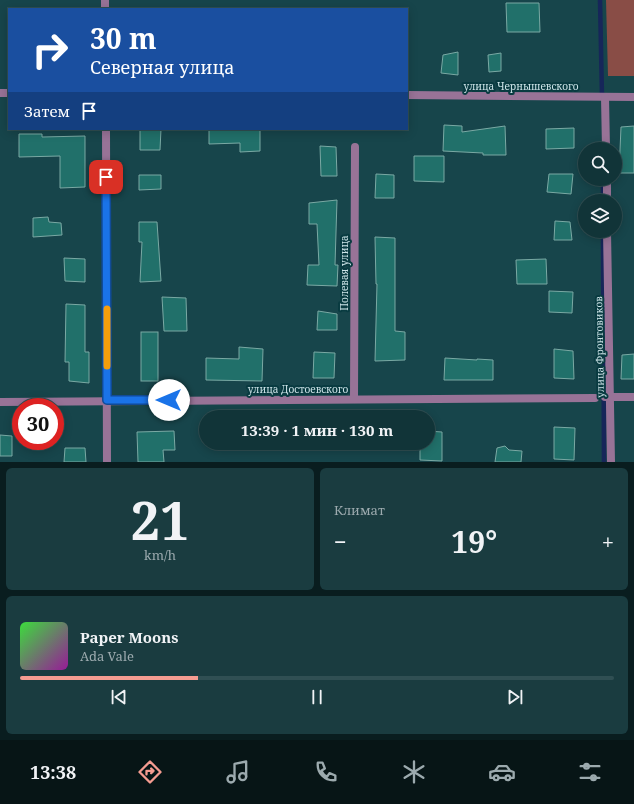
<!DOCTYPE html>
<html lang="ru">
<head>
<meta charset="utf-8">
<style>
	:root { --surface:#113438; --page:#1a3c40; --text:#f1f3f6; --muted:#9caaae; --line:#304f53; --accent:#f59c91 }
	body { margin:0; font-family:"Noto Serif",serif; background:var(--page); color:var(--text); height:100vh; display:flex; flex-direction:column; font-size:15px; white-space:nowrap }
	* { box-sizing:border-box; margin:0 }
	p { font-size:13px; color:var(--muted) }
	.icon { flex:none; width:22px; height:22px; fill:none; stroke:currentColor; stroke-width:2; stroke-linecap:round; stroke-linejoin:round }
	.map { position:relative; height:462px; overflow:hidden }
	.side { display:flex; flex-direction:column; gap:6px; padding:6px; background:#091d1f; flex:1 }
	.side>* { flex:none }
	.banner { position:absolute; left:8px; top:8px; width:400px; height:122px; border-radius:0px; box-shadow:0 2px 10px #0003,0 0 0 1px var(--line); background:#1a4fa0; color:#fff; overflow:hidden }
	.controls { position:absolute; left:578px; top:142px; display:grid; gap:8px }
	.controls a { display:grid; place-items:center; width:44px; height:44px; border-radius:50%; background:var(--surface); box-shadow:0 2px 10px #0003,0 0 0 1px var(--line); font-size:20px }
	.speed { position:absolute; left:12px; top:398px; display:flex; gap:8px; font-size:20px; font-weight:700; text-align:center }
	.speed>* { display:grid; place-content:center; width:52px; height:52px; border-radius:50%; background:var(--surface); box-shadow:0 2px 10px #0003,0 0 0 1px var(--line); line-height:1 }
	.speed .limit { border:6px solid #d22; background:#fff; color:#111 }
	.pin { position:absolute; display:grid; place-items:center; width:34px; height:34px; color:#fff; margin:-17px; border-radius:8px; box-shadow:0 2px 6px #0006 }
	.me { position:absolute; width:44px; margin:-22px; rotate:270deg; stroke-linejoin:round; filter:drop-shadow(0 0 3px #0008) }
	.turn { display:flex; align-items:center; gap:14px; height:84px; padding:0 16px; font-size:18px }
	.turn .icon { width:52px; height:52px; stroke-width:2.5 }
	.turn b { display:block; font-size:28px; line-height:34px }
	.then { display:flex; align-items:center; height:38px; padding:0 16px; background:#0003; gap:8px; font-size:15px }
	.big { font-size:30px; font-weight:700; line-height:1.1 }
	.side .tile { flex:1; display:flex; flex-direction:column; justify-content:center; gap:6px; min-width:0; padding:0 14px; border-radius:6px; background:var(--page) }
	.side .dial { align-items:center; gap:0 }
	.dial b { font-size:52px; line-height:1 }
	.song { display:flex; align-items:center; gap:12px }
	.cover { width:48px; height:48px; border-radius:6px; background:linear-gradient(135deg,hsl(120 70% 55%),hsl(300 70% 35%)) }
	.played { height:4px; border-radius:2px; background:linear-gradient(90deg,var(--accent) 30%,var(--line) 30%) }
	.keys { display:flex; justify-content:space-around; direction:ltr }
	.heat { display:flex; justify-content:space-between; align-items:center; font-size:22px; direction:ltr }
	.side .tiles { flex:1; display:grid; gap:6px; grid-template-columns:1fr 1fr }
	.tile:last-child { grid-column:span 2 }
	.trip { position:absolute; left:199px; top:410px; width:236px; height:40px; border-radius:20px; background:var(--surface); box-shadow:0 2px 10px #0003,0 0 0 1px var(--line); font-weight:700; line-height:40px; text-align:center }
	.tabs { display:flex; height:64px; justify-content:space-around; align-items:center; background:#071516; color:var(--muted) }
	.tabs .icon { width:28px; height:28px }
	.tabs .on { color:var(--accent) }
	.tabs b { font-size:18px; color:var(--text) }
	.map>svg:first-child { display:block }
	.green { fill:#894d46 }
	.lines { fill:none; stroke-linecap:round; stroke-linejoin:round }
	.stream { stroke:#162659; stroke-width:4.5 }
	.building { fill:#21706a; stroke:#7aa9a4 }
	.street { stroke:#987397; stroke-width:8 }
	.route-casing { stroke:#114b97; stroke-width:10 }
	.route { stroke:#1a73e8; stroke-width:7 }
	.slow { stroke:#f59e0b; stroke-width:7 }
	.labels { text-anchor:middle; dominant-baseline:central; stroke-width:4; stroke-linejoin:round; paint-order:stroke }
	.street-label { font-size:10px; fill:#cce3e7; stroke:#093b41 }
</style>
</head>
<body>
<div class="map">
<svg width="634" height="462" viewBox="0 0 634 462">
	<rect width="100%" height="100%" fill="#17454b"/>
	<path class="green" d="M606,0h28v76h-26z"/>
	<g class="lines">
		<g class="stream">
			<path d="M600,0l2,97"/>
			<path d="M603,179v22"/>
			<path d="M603,231l1,231"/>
		</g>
	</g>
	<g class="building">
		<path d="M506,3h33l1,29h-33z"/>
		<path d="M458,52v23l-17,-2 2,-18z"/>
		<path d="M501,53v18l-12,1 -1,-17z"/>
		<path d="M444,125l18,1v6l43,-6 1,29h-23v-2l-40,-2z"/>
		<path d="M634,126v47h-15l2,-46z"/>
		<path d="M574,128v20l-28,1v-20z"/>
		<path d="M140,129h21l-1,21h-20z"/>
		<path d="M209,129h51v22l-20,1v-9l-31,1z"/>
		<path d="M19,134h23v3l43,-1v51l-25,1v-32l-41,1z"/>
		<path d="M320,146l16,1 1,29h-16z"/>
		<path d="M414,156h30v26l-30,-1z"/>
		<path d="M376,174l18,1v23h-19z"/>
		<path d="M549,174h24l-2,20 -24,-2z"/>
		<path d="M139,175h22v14l-22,1z"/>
		<path d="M337,200l-2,65h3l-1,21 -30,-1 1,-20h11l-2,-41h-8v-21z"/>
		<path d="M48,217l1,5 12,1 1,12 -29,2v-19z"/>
		<path d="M555,221l15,1 2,18h-18z"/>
		<path d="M139,222h18l4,59 -21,1 2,-40h-3z"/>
		<path d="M375,237l20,1v93l10,1v28l-30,1 2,-77h-1z"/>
		<path d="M64,258l21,1v23l-20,-1z"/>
		<path d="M546,259l1,25h-30l-1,-24z"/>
		<path d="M549,291l24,1 -1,21 -23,-1z"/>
		<path d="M162,297l24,1 1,33h-23z"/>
		<path d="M66,304l19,1v47h4v31l-20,-2v-19h-4z"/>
		<path d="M318,311l19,3v16h-20z"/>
		<rect x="141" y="332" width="17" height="49"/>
		<path d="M239,347l24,2 -1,32 -56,-1v-22l33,1z"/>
		<path d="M554,349l19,2 1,28 -20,-1z"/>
		<path d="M314,352l21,1 -1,25h-21z"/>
		<path d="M634,354v25h-13l1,-24z"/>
		<path d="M445,358l32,2v-1l16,1v20h-49z"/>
		<path d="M554,427l21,1 -1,32 -20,-1z"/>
		<path d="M174,431l1,19h-12l1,12h-26l-1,-30z"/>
		<path d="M428,431l14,1v29l-22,-1v-17h8z"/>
		<path d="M0,435l12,1v20h-12z"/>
		<path d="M505,446l4,4 13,1 -1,11h-26l2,-14z"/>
		<path d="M65,448h20l1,14h-22z"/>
	</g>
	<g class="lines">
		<g class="street">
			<path d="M105,0v9"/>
			<path d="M0,93h9"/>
			<path d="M407,95l227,2"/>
			<path d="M605,97l1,52"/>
			<path d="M106,129l1,333"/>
			<path d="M607,179v22"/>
			<path d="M607,231l4,231"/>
			<path d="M605,397h29"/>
			<path d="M354,399l1,-252"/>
			<path d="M0,402l595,-4"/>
		</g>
	</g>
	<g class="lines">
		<g class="route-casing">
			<path id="route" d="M106,177l1,223h62"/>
		</g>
		<use href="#route" class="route"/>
		<path class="slow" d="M107,309v57"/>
	</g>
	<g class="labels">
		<g class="street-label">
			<text x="521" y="86">улица Чернышевского</text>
			<text transform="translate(344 273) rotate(-90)">Полевая улица</text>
			<text transform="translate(599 347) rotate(-91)">улица Фронтовиков</text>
			<text x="298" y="389">улица Достоевского</text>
		</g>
	</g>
</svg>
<div class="controls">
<a><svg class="icon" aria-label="search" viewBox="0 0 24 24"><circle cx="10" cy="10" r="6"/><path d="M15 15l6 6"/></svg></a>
<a><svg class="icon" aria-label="layers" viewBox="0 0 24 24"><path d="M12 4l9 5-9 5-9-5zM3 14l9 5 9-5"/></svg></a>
</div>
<div class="speed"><div class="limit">30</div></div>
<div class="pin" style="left:106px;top:177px;background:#d93025"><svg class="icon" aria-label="arrive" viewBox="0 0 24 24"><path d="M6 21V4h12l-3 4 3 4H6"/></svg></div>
<svg class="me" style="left:169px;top:400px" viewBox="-20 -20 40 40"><circle r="19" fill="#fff"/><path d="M0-13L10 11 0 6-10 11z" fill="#1a73e8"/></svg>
<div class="trip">13:39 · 1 мин · 130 m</div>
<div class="banner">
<div class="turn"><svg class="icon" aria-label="right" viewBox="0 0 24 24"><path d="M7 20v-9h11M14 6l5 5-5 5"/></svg><div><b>30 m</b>Северная улица</div></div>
<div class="then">Затем<svg class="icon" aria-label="arrive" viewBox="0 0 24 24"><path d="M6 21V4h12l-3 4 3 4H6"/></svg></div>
</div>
</div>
<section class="side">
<div class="tiles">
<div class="tile dial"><b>21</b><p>km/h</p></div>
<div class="tile"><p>Климат</p>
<div class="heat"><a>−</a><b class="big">19°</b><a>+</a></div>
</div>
<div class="tile">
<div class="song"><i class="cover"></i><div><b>Paper Moons</b><p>Ada Vale</p></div></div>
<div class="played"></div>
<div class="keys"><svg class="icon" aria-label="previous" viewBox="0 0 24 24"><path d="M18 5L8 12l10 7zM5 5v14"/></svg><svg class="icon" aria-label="pause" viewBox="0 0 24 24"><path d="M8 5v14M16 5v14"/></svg><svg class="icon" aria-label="next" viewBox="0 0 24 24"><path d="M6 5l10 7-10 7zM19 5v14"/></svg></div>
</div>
</div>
</section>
<nav class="tabs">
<b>13:38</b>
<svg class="icon on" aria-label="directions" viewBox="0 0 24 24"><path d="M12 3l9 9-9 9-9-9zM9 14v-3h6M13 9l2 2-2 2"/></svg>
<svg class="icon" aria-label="music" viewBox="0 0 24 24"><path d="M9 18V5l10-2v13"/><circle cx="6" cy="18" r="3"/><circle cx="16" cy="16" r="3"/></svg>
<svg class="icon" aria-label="phone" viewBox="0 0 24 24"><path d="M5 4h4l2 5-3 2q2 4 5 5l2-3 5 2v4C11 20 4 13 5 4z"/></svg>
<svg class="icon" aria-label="climate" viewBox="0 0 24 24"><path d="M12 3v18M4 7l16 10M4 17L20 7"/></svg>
<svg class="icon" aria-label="car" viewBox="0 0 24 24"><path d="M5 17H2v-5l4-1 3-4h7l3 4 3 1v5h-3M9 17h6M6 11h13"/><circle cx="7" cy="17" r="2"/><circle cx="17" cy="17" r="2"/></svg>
<svg class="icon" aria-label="filters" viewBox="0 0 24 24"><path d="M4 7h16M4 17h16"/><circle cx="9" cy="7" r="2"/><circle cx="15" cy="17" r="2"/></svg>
</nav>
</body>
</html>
